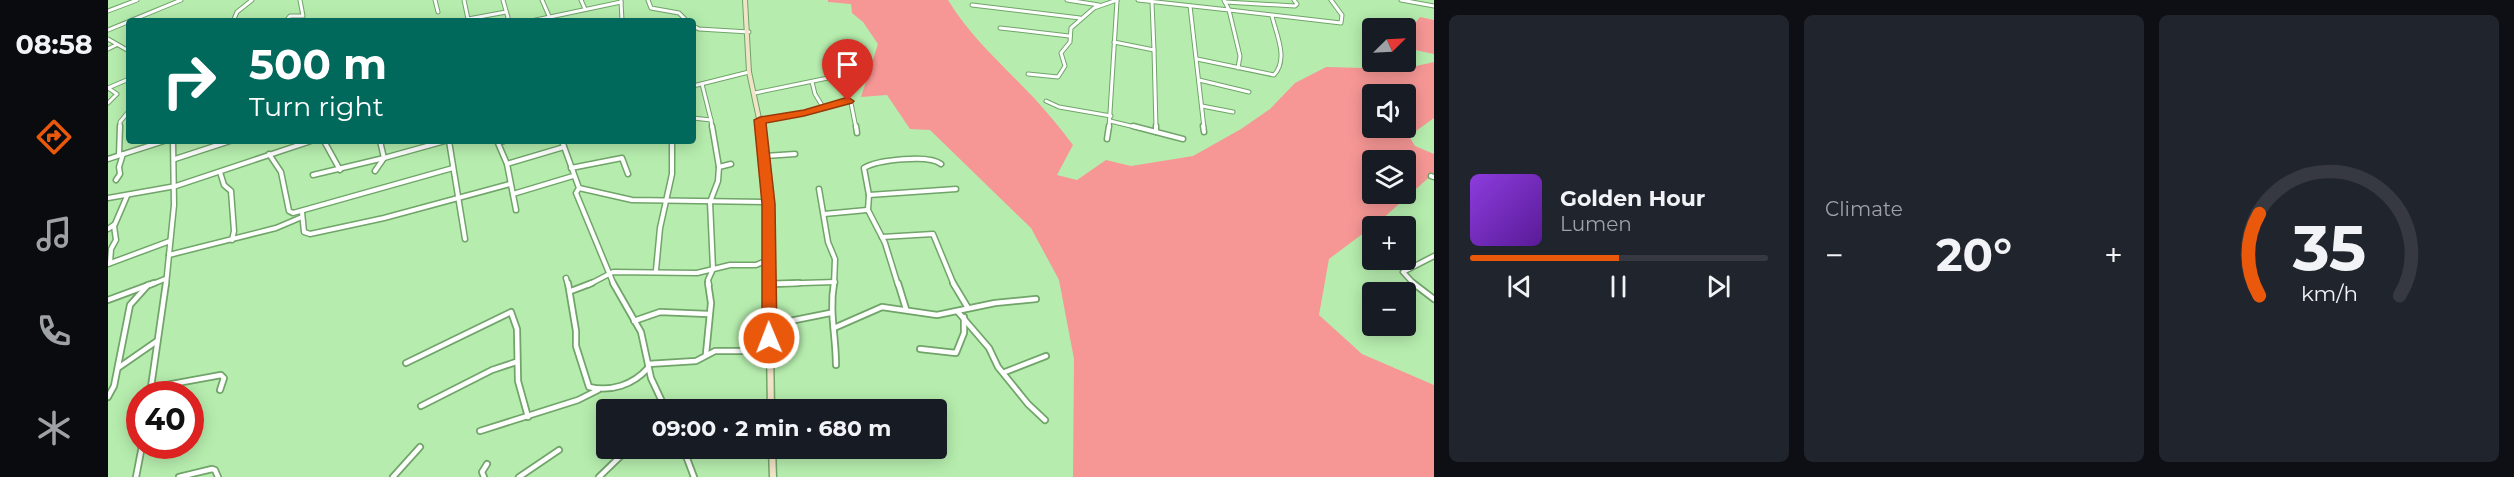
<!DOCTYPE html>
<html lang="en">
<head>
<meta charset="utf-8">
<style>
	:root { --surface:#171b24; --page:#20242c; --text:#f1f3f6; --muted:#9ea1a6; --line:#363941; --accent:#ea580c }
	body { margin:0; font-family:Montserrat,sans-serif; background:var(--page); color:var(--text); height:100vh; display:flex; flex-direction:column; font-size:22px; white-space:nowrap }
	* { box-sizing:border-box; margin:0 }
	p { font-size:20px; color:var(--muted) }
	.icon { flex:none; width:33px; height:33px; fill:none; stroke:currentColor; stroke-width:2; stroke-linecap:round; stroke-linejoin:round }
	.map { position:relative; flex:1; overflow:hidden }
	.details { display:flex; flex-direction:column; gap:15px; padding:15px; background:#0d0f14; width:1080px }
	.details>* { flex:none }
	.guide { position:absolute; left:18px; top:18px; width:570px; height:126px; border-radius:6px; box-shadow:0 3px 15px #0003; background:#00695c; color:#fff; overflow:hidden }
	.needle { width:39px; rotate:66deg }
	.controls { position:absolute; left:1254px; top:18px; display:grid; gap:12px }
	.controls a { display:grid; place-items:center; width:54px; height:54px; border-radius:6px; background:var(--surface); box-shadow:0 3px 15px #0003; font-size:30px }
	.speed { position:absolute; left:18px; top:381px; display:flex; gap:12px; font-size:30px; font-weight:700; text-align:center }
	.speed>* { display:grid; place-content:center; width:78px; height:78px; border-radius:50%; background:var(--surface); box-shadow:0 3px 15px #0003; line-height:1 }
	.speed .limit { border:9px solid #d22; background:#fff; color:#111 }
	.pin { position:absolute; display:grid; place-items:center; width:51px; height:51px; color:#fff; margin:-62px -26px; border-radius:50% 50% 50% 0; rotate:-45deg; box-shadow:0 0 6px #0007 }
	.pin .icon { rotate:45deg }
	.me { position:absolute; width:66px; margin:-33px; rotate:359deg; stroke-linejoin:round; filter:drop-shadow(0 0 4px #0008) }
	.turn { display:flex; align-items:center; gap:21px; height:126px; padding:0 24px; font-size:27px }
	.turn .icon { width:78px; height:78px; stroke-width:2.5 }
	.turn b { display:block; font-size:42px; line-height:51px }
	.big { font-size:45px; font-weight:700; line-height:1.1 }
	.details .widget { flex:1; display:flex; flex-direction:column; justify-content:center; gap:9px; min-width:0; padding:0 21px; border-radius:9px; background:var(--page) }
	.details .dial { align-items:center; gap:0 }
	.dial svg { height:156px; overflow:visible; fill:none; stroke:var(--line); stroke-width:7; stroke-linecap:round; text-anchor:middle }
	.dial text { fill:var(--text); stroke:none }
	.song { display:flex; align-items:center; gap:18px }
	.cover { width:72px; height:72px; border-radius:9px; background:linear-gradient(135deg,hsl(270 70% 55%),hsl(270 70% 35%)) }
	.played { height:6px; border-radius:3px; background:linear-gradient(90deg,var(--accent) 50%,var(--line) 50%) }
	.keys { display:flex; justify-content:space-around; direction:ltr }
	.heat { display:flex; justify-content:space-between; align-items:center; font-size:33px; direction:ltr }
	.details .tiles { flex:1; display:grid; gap:15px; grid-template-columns:repeat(3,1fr) }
	.trip { position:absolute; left:488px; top:399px; width:351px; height:60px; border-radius:6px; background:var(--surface); box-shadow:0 3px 15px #0003; font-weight:700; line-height:60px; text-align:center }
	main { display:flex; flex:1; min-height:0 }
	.tab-bar { display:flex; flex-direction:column; width:108px; justify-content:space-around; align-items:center; background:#090b0e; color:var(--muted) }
	.tab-bar .icon { width:42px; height:42px }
	.tab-bar .selected { color:var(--accent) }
	.tab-bar b { font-size:27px; color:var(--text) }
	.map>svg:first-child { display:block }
	.green { fill:#f69795; fill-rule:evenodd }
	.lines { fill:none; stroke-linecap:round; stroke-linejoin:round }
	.street-far2-casing { stroke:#70a469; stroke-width:5 }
	.street-far1-casing { stroke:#70a469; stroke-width:7 }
	.street-casing { stroke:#70a469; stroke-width:8 }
	.secondary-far2-casing { stroke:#70a469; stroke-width:6 }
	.secondary-far1-casing { stroke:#70a469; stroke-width:8 }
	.secondary-casing { stroke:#70a469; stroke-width:9 }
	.street-far2 { stroke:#fff; stroke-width:3 }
	.street-far1 { stroke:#fff; stroke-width:4 }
	.street { stroke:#fff; stroke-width:4.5 }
	.secondary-far2 { stroke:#f1e3c7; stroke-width:4 }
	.secondary-far1 { stroke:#f1e3c7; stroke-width:5 }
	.secondary { stroke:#f1e3c7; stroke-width:6 }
	.route { fill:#ea580c; stroke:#983908; stroke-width:1.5 }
</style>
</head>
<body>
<main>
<nav class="tab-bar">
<b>08:58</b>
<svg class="icon selected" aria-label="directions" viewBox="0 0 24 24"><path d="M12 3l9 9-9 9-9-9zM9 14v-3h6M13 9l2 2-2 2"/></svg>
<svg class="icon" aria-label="music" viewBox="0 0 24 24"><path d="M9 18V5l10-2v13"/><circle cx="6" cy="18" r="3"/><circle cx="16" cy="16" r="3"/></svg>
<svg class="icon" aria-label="phone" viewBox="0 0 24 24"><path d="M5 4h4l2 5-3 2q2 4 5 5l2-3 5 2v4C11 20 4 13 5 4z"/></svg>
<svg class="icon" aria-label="climate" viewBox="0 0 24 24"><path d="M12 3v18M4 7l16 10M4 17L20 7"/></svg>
</nav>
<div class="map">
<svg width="1326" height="477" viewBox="0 0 1326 477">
	<rect width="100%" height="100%" fill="#b6edae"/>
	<g class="green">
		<path d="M720,0h120c23,38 56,66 86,98 14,15 27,31 39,47l-16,30 20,5 29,-20 25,6 62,-10 48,-27 29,-20 25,-26 31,-16 77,2 31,-7v56l-25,18 6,10 19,8v19l-53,47 -52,39 -10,56 43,39 72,31v92h-361l1,-118 -15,-79 -28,-52 -101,-98 -20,-1 -23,-34 -26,2 17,-53 -15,-22 -11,-9 -1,-9 -23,-2zM1264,94h34v34h-34zM1264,160h34v34h-34z"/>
		<path d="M1312,17l14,3v34l-28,-6v-18l6,-3z"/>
	</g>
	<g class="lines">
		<g class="street-far2-casing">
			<g id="street-far2">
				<path d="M327,0l3,12"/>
				<path d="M356,0l4,19 38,-7"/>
				<path d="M395,0l6,21"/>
				<path d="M434,0l7,16"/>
				<path d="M473,0l4,9"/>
				<path d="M540,0l3,8 28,5 8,8"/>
				<path d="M959,0l32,5"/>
				<path d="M1030,0l91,10 -5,-10"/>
				<path d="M1293,0l33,6"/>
				<path d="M513,1l1,20"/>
				<path d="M1117,2l70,4 2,-2 -3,-4"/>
				<path d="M864,5l108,13"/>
				<path d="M1082,6l14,122"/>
				<path d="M0,11l29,-11"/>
				<path d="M128,21l-2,-2 3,-7 15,-12"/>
				<path d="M178,21l4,-5h13l-3,-16"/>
				<path d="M423,21l90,-19"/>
				<path d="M585,26l6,3 50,3"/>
				<path d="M892,28l69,8"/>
				<path d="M0,30l73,-30"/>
				<path d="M0,39l21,12"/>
				<path d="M1006,42l40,8 -2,-47"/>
				<path d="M0,49l8,-4"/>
				<path d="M1046,50l2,78"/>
				<path d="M1089,59l77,16c15,-16 2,-41 -2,-59"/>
				<path d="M1130,68l2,-12 -11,-46 112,13 1,-8 -11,-15"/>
				<path d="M920,74l30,3 7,-11 -4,-13 9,-11 1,-14 23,-20 23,-8"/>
				<path d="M1091,80l50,12"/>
				<path d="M704,82l3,12 8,13"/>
				<path d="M585,86l56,-14"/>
				<path d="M647,93l73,-15"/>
				<path d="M938,101l13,6 52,9"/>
				<path d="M0,103l9,-9 -9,-6 21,-9"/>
				<path d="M1094,106l31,6"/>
				<path d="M585,118l18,2 -9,-36"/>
				<path d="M603,120l1,8"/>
				<path d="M652,120l45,-7 43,-12 3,2 5,25"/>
				<path d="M1002,121l29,7"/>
				<path d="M12,128v-6l9,-11"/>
				<path d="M1001,128l8,-127"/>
			</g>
		</g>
		<g class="street-far1-casing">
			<g id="street-far1">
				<path d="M604,126l7,41"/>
				<path d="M748,126l1,7"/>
				<path d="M1025,126l23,6"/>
				<path d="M1048,126v6l27,7"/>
				<path d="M1095,126l1,6"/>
				<path d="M999,139l2,-13"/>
				<path d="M216,141l16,29"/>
				<path d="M272,141l4,17 61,-17"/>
				<path d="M341,141l16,98"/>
				<path d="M396,141l-6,2 9,21 9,46"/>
				<path d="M454,141l17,47 -3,5 38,92"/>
				<path d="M161,154l12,18 8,39 4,2 160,-45"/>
				<path d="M11,155l1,-29"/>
				<path d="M657,156l30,-2"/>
				<path d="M0,159l56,-18"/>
				<path d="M67,159l55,-18"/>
				<path d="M399,164l57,-17"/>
				<path d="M463,168l51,-10 6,16"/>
				<path d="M267,171l9,-13"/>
				<path d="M112,172l4,13 7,6 3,40 -2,9"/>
				<path d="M205,175l71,-17"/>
				<path d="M1323,176l3,1"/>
				<path d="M8,180l4,-6 -1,-7 4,-13"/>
				<path d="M471,188l53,12 136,2"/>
				<path d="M711,189l9,53 7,17 -1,26"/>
				<path d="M405,194l60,-18"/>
				<path d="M761,195l87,-6"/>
				<path d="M0,198l68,-12 135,-45"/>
				<path d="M194,212l2,20 6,2 74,-16 126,-34"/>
				<path d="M716,214l43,-4"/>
				<path d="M0,229l7,-5 12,-28"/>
				<path d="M774,237l51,-3 21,51"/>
				<path d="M61,255l107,-27 26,-11"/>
				<path d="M2,263l1,-14 5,-9 -2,-14"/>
				<path d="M0,264l62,-23"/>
				<path d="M548,270l4,-42 12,-54v-33"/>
				<path d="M458,278l2,7"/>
				<path d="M662,284l65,-2"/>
				<path d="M42,285l15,-6"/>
				<path d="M58,285l8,-80 -1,-64"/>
				<path d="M480,285l25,-13 84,1 33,-8h26l12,-5"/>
				<path d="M601,285l-1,-5 5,-11 -3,-67 8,-21 1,-14 12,-3"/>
				<path d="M790,285l-13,-42 -17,-33 1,-15 -5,-27c13,-8 65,-14 77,-4"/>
				<path d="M1307,285l-12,-13 31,-16"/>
			</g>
		</g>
		<g class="street-casing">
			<g id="street">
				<path d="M460,283l8,48v15l13,41c22,5 44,-2 59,-19"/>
				<path d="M505,283l28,49 10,46 15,32"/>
				<path d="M726,283c-5,29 2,53 2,82"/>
				<path d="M790,283l8,26"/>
				<path d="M845,283l15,25"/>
				<path d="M1305,283l21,16"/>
				<path d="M662,284l29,-1"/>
				<path d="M463,291l21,-8"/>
				<path d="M0,300l46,-17"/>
				<path d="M850,312l31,36 9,19 30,37 17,16"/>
				<path d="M526,321l26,-9 48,2"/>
				<path d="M662,322l20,-1 40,-8"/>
				<path d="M726,328l48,-21 55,8 58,-12 41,-4"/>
				<path d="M812,349l36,4 8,-20v-16"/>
				<path d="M598,354l5,-51 -3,-20"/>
				<path d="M298,363l105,-51 6,17 1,52 10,36"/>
				<path d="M540,364l48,-3 19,-10h39l16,3"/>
				<path d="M10,368l39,-27"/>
				<path d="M897,372l41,-16"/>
				<path d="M42,388l71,-13 3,3 -4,12"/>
				<path d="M42,394l16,-111"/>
				<path d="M0,397l6,-11 16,-81 18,-20"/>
				<path d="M313,406l71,-36 24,-8"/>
				<path d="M372,431l98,-31 20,-10"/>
				<path d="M575,448l11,29"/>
				<path d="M28,477l6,-31"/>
				<path d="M71,477l33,-8 3,1 3,7"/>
				<path d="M285,477l27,-30"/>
				<path d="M376,477l-2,-5 5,-8"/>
				<path d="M411,477l40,-27"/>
				<path d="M491,477l30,-29"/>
			</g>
		</g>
		<g class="secondary-far2-casing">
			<path id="secondary-far2" d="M637,0l4,72 12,56"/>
		</g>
		<g class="secondary-far1-casing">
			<path id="secondary-far1" d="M652,126l7,51 2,108"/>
		</g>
		<g class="secondary-casing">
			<g id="secondary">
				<path d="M661,283l2,127"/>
				<path d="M664,448l1,29"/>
			</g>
		</g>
		<use href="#street-far2" class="street-far2"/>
		<use href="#street-far1" class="street-far1"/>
		<use href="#street" class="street"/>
		<use href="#secondary-far2" class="secondary-far2"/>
		<use href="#secondary-far1" class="secondary-far1"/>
		<use href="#secondary" class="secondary"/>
	</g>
	<path class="route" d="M740,97l6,4 -2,2 -48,13 -38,7 9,81 2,134 -2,4 -6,2 -5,-2 -2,-4v-134l-8,-84 6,-3 44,-7z"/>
</svg>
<div class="controls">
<a><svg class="needle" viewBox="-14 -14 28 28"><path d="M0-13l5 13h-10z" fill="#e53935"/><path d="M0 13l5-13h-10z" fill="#9ea1a6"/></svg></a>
<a><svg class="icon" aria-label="sound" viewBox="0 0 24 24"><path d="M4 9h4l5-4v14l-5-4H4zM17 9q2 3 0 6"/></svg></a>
<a><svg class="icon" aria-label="layers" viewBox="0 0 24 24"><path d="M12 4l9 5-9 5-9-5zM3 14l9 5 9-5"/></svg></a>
<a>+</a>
<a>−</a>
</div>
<div class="speed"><div class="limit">40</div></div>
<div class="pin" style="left:740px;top:101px;background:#d93025"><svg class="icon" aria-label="arrive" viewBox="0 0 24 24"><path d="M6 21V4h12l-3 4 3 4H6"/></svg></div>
<svg class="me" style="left:661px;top:338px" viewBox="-20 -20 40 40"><circle r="17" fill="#ea580c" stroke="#fff" stroke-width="3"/><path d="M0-11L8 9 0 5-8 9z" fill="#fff"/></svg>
<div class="trip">09:00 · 2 min · 680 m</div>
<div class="guide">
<div class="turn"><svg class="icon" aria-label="right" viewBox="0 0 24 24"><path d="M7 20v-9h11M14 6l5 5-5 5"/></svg><div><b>500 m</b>Turn right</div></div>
</div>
</div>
<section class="details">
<div class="tiles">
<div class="widget">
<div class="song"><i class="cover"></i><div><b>Golden Hour</b><p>Lumen</p></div></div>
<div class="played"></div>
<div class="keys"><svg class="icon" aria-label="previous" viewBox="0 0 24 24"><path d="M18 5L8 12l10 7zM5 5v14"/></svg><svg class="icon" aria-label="pause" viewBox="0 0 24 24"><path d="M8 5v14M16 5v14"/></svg><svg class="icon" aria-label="next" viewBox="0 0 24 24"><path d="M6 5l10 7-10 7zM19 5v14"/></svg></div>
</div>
<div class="widget"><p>Climate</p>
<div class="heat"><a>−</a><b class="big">20°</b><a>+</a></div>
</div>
<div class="widget dial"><svg viewBox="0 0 100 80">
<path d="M14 69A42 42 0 1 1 86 69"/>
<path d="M14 69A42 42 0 0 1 14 27" stroke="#ea580c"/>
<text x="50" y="56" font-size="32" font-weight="700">35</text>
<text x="50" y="72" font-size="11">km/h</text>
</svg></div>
</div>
</section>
</main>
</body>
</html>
